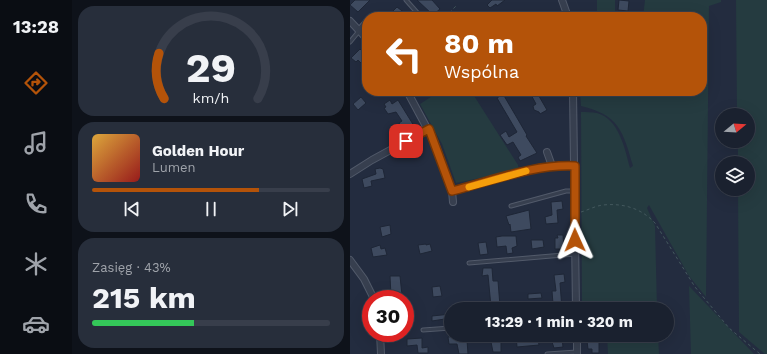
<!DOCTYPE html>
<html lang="pl">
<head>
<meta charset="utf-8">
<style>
	:root { --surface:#1a212f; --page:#272e3b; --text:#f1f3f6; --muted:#9fa3aa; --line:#383e4b; --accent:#b45309 }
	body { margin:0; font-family:"Work Sans",sans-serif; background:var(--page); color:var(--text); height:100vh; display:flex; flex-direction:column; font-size:15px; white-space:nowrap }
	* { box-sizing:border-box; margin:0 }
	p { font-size:13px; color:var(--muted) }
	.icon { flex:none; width:22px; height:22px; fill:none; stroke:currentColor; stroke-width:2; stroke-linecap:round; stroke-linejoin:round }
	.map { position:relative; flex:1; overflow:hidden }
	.details { display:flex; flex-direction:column; gap:6px; padding:6px; background:#0e121a; width:278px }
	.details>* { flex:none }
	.guide { position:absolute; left:12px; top:12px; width:345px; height:84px; border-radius:16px; box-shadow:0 4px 16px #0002,0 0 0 1px var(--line); background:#b45309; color:#fff; overflow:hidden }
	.needle { width:26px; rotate:72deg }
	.controls { position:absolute; left:365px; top:108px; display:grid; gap:8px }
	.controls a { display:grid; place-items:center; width:40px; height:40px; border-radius:50%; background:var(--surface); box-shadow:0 4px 16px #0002,0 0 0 1px var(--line); font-size:20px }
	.speed { position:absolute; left:12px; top:290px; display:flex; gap:8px; font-size:20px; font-weight:700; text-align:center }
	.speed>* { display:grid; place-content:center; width:52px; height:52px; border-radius:50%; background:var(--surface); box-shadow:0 4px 16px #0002,0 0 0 1px var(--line); line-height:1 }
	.speed .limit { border:6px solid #d22; background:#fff; color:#111 }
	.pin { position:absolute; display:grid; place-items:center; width:34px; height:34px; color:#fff; margin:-17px; border-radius:8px; box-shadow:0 2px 6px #0006 }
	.me { position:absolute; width:44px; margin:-22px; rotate:359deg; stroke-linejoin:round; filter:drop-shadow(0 0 3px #0008) }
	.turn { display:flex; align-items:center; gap:14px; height:84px; padding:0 16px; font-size:18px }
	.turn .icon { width:52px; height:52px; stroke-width:2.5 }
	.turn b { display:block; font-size:28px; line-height:34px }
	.big { font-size:30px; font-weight:700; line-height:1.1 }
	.details .widget { flex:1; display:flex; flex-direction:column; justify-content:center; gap:6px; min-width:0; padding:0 14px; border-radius:16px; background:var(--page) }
	.details .dial { align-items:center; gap:0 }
	.dial svg { height:104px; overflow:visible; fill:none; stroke:var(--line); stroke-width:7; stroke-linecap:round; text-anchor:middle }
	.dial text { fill:var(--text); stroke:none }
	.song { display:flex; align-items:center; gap:12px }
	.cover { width:48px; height:48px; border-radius:6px; background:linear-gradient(135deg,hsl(40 70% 55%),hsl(0 70% 35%)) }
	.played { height:4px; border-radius:2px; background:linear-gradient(90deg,var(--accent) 70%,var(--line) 70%) }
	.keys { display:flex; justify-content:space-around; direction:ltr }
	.charge { height:6px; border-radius:3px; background:linear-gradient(90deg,#34c759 43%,var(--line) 0) }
	.trip { position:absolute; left:94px; top:302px; width:230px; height:40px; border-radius:20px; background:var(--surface); box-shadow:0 4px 16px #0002,0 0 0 1px var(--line); font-weight:700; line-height:40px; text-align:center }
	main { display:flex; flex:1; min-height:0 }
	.menu { display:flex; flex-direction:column; width:72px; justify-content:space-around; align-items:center; background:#0a0d13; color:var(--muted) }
	.menu .icon { width:28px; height:28px }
	.menu .on { color:var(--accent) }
	.menu b { font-size:18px; color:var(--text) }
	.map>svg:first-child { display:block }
	.green { fill:#253b40 }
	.building { fill:#3e4a5f; stroke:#1e2636 }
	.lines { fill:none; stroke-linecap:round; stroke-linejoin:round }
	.lane-casing { stroke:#525a6a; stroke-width:5 }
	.street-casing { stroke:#525a6a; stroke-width:8 }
	.path { stroke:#43585d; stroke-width:1; stroke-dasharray:3 3; stroke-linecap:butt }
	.lane { stroke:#373f4f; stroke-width:3 }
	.street { stroke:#373f4f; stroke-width:6 }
	.route-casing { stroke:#753606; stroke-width:10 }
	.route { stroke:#b45309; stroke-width:7 }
	.slow { stroke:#f59e0b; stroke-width:7 }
</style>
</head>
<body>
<main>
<nav class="menu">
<b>13:28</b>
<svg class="icon on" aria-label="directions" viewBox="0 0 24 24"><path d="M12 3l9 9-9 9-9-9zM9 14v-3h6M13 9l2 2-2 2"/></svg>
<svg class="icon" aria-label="music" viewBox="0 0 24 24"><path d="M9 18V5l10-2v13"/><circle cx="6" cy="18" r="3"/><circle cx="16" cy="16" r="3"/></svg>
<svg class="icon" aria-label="phone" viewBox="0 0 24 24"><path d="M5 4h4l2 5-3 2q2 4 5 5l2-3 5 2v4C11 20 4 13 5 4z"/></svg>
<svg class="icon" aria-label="climate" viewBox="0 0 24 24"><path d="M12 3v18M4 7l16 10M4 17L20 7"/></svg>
<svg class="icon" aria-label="car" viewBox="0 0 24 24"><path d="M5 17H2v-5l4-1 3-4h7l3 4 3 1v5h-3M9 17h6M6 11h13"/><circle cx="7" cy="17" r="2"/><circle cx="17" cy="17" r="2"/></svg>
</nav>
<section class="details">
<div class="widget dial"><svg viewBox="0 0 100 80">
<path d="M14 69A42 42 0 1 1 86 69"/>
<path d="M14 69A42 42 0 0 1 10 34" stroke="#b45309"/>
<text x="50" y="56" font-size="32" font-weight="700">29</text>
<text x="50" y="72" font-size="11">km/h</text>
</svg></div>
<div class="widget">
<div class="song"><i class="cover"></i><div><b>Golden Hour</b><p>Lumen</p></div></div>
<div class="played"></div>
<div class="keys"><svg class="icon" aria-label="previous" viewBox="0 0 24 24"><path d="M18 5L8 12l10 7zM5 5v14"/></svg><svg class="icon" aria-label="pause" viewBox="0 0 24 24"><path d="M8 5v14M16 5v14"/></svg><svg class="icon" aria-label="next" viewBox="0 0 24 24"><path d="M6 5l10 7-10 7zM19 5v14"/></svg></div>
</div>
<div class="widget"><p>Zasięg · 43%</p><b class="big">215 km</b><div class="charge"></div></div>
</section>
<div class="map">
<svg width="417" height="354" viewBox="0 0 417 354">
	<rect width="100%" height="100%" fill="#232c3f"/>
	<g class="green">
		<rect x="247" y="0" width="18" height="17"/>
		<path d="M295,0h76v2l-12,4 -3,291 -17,-21 -40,-71 -2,3 8,18 2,83h-75l-1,-197c5,0 11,0 16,1 22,6 28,36 33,55l3,-2c-10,-35 -14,-51 -52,-60l-1,-15h122v-74h-59z"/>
		<path d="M386,0h31v354h-2l-26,-22 -1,-143h10v-26h-10v-22h10v-26h-11z"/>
		<path d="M90,91h31l47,74 1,5 -63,13 -14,-39 -22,-40z"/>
		<path d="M339,286l65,68h-63z"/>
		<path d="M257,335h51l1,19h-51z"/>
	</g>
	<g class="building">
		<path d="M5,0h15l-12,12 -8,-7z"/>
		<path d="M67,0h15l8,9 -7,6z"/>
		<path d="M142,0h13l-8,6 -1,-2 -6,4 -3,-3z"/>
		<path d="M269,0l10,1 -1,10 -10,-1z"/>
		<path d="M47,7l9,7 -3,3h-8l-4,-4z"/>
		<path d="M10,49l7,7v13l-9,-9 -2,2 -5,-4z"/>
		<path d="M179,91h7l11,19 -7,4 -1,-2 -5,-2 -1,-4 3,-2z"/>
		<path d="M153,94l24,41 -1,1 11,17 -17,8 -2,-4 3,-2 -8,-13 -6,3 -7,-10 6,-4 3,6 8,-5 -20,-34z"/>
		<path d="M11,97l5,6 -8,7 -5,-6z"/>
		<path d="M40,100l2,4 6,-4 16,26 -9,7 -6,-10 3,-2 -6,-9 -8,2 -4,-6 2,-1 -2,-3z"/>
		<path d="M30,168l3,1 2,9 -14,3 1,5 -8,2 -2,-9 14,-5 -1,-5z"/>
		<path d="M212,201l1,8 -6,1 1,13 -12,1 -1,-7 7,-2 -1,-13z"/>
		<path d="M179,210l2,19 -20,3 -1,-8 -1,1 -3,-9z"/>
		<path d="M40,225l1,9 -9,3 -2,-10z"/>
		<path d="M207,235h6l1,14h-9v-11h3z"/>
		<path d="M152,236h14l1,10 -5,2 1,5 -6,1 -1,-8 -9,1 -1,-10z"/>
		<path d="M181,240h12l1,7 -12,2z"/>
		<path d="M136,242l2,12 -8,1 -2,-12z"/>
		<path d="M76,244v1l4,-1 2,7 -12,3 -2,-9z"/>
		<path d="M30,245l1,4 4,-1 2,7 -14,2 -2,-9z"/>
		<path d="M133,268h9l1,13h5l2,25 -9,1 -3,-32 -6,1z"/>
		<path d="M214,274l1,8 -5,1 2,26h-20v-4l11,-1 -1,-13h4l-2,-16z"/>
		<path d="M40,276h10l2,19 -11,1z"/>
		<path d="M90,286l2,10 -9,1 -1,-10z"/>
		<path d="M191,293l1,5 -14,1v-5z"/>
		<path d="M101,314v4l-19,3v-5z"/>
		<path d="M142,335h9v17h-8l-2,-10h2z"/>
		<path d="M166,335h11v5l11,-1 1,6 -22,2z"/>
		<path d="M108,336l2,5 7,-1 1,14h-9l-2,-10h-8l-1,-7z"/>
		<path d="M72,338v10l6,-1v6h-10l-1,-8 -10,1v-7z"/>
		<path d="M212,338l1,9 -9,1 -3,-9z"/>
		<path d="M242,340l7,1v12h-7v-4h-4l-1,-8z"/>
	</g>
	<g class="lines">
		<g class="lane-casing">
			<g id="lane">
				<path d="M56,0l15,17"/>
				<path d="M0,42l9,-11"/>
				<path d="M161,206l55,-15h9"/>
				<path d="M119,263l106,-9"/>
				<path d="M73,330l28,-2"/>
				<path d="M197,354l30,-2"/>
			</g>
		</g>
		<g class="street-casing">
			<g id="street">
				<path d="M212,0l6,17"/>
				<path d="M0,21l17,18"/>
				<path d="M9,31l8,-9"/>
				<path d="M57,91l28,52 17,48c40,-10 81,-27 123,-25"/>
				<path d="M223,91l3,218"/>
				<path d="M197,152l5,14"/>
				<path d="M0,174l22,-14 57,-31"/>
				<path d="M102,191l1,11"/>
				<path d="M0,260l14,19 10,20"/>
				<path d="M30,333l1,21"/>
				<path d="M227,335v19"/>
			</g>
		</g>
		<g class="path">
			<path d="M95,17l12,-12"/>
			<path d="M231,212c7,-2 14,-6 22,-7 20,-2 38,3 52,18l40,64 34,41 31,26"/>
		</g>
		<use href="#lane" class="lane"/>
		<use href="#street" class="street"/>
	</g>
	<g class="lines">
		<g class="route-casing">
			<path id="route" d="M56,141l23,-12 23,62c40,-10 81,-27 123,-25v74"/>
		</g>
		<use href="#route" class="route"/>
		<path class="slow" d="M119,187l57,-16"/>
	</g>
</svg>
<div class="controls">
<a><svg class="needle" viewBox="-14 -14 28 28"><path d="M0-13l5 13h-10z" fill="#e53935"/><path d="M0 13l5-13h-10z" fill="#9fa3aa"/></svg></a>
<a><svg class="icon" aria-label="layers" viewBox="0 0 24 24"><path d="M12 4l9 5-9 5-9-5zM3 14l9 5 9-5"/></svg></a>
</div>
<div class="speed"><div class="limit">30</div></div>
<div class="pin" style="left:56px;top:141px;background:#d93025"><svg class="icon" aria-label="arrive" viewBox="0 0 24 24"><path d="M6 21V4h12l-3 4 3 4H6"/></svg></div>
<svg class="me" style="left:225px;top:240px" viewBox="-20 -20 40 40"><path d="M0-17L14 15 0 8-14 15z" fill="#b45309" stroke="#fff" stroke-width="4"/></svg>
<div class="trip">13:29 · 1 min · 320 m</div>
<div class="guide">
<div class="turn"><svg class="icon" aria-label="left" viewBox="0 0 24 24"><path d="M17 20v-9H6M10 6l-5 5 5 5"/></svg><div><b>80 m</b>Wspólna</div></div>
</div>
</div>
</main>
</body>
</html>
